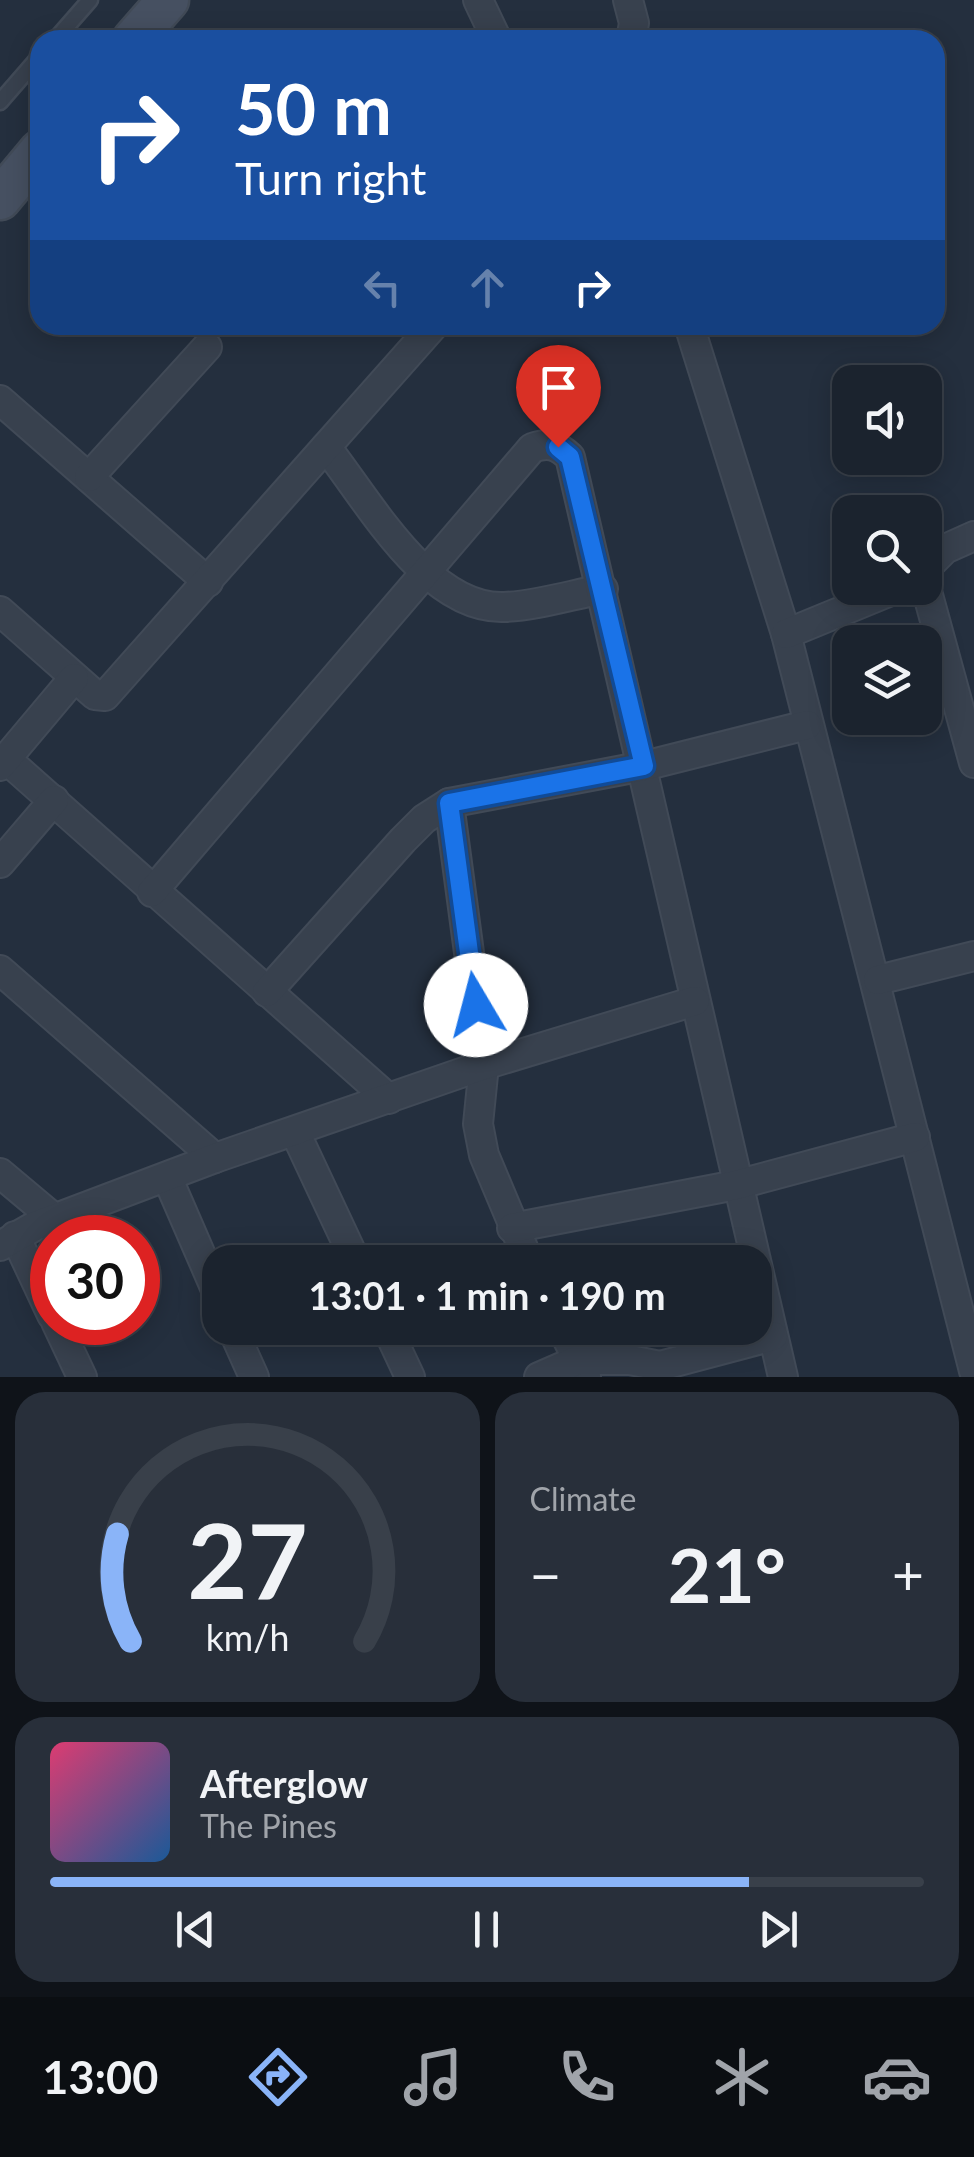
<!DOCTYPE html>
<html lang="en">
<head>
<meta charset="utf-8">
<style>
	:root { --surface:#1b232e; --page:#282f3a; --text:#f1f3f6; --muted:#a0a4aa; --line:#39404a; --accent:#8ab4f8 }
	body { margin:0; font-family:Lato,sans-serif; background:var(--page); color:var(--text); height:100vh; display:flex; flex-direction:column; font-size:38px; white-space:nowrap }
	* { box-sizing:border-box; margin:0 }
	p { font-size:32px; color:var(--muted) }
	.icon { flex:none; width:55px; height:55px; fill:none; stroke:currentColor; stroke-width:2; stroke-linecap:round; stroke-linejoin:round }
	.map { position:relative; height:1377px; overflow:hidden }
	.panel { display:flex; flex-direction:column; gap:15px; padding:15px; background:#0f1319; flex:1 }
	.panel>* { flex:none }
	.guide { position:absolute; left:30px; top:30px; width:915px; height:305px; border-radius:30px; box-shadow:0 5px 25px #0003,0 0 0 2px var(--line); background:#1a4fa0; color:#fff; overflow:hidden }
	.tools { position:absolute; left:832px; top:365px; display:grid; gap:20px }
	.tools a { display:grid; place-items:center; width:110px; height:110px; border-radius:20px; background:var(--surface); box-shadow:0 5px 25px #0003,0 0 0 2px var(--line); font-size:50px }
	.speed { position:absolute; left:30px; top:1215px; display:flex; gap:20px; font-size:50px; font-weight:700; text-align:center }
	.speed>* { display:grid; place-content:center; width:130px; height:130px; border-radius:50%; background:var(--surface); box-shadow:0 5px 25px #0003,0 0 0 2px var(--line); line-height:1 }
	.speed .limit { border:15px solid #d22; background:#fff; color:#111 }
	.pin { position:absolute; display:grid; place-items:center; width:85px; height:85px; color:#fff; margin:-102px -42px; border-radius:50% 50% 50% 0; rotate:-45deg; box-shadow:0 0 10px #0007 }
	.pin .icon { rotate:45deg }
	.me { position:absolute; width:110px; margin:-55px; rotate:352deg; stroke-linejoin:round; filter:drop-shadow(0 0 8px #0008) }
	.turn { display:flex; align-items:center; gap:35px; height:210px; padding:0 40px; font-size:45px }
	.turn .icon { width:130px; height:130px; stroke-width:2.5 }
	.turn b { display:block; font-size:70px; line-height:85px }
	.lanes { display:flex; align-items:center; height:95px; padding:0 40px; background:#0003; justify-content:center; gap:50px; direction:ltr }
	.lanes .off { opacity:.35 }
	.big { font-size:75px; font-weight:700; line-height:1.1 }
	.panel .tile { flex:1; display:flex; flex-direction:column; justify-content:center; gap:15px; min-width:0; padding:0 35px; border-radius:30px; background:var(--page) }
	.panel .dial { align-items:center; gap:0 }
	.dial svg { height:260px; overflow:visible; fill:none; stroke:var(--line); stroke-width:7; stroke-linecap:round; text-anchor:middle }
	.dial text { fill:var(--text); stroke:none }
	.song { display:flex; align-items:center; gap:30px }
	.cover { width:120px; height:120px; border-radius:15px; background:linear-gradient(135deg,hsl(340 70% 55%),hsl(210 70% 35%)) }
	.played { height:10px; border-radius:5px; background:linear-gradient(90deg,var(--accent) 80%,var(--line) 80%) }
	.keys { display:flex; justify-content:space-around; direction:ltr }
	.heat { display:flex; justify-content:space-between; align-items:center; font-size:55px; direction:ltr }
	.panel .tiles { flex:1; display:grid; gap:15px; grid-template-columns:1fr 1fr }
	.tile:last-child { grid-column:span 2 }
	.trip { position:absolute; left:202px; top:1245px; width:570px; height:100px; border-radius:30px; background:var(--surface); box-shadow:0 5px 25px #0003,0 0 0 2px var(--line); font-weight:700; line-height:100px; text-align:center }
	.dock { display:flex; height:160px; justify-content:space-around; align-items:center; background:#0b0e12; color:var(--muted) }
	.dock .icon { width:70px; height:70px }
	.dock .current { color:var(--accent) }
	.dock b { font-size:45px; color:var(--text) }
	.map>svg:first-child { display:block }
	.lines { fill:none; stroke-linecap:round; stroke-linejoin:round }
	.lane-casing { stroke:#414a57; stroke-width:19 }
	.street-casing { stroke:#414a57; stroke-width:32 }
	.secondary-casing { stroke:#414a57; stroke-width:45 }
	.lane { stroke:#38414e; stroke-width:14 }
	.street { stroke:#38414e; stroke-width:28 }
	.secondary { stroke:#465061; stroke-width:40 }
	.route-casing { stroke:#114b97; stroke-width:25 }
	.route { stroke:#1a73e8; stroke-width:18 }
</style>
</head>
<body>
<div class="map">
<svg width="974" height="1377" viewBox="0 0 974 1377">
	<rect width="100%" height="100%" fill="#242f3e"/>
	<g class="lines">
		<g class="lane-casing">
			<g id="lane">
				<path d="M55,40l35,-40"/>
				<path d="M0,102l40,-46"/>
			</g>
		</g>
		<g class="street-casing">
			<g id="street">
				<path d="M478,0l19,40"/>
				<path d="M628,0l6,23 -3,17"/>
				<path d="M689,325l97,309 188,737"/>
				<path d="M0,400l208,182"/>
				<path d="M326,447c42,53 102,163 178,160 32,-1 67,-12 99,-18"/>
				<path d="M89,477l118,-130"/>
				<path d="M925,569l20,-20 29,-13"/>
				<path d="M925,584l49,179"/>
				<path d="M0,611l95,84 10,1 329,-371"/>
				<path d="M786,634l112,-46"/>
				<path d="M6,759l383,340"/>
				<path d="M0,766l74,-88"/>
				<path d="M449,803l35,262 -6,59 6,31 45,107"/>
				<path d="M0,863l54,-63"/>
				<path d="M152,892l380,-444c17,-6 25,-3 38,9l213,920"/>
				<path d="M0,970l215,188"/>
				<path d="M878,980l96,-24"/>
				<path d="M267,992l136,-152 21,-21 25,-16 195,-37 163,-41"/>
				<path d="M295,1132l61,130"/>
				<path d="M0,1173l56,47"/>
				<path d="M167,1177l53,122"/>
				<path d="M512,1228l224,-43 179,-48"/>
				<path d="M15,1236l37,79"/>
				<path d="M0,1246l35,-20 180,-68 269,-93 211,-64"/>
				<path d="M56,1322l26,55"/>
				<path d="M232,1328l22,49"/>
				<path d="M387,1328l23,49"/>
				<path d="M562,1328l24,48"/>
				<path d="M539,1377l39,-17h52l30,6 113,-30"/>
			</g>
		</g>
		<g class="secondary-casing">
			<g id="secondary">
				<path d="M133,40l35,-40"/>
				<path d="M0,199l40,-48"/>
			</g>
		</g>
		<use href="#lane" class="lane"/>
		<use href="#street" class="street"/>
		<use href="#secondary" class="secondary"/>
	</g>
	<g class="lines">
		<g class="route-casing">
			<path id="route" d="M476,1005l-27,-202 195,-37 -74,-309 -12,-10"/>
		</g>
		<use href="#route" class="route"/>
	</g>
</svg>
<div class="tools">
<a><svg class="icon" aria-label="sound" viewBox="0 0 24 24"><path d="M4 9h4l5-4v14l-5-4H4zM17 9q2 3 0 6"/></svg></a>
<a><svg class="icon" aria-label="search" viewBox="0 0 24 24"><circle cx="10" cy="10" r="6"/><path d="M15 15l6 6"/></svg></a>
<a><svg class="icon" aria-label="layers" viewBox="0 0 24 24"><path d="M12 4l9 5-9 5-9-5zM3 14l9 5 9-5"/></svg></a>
</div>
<div class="speed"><div class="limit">30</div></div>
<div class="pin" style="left:558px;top:447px;background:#d93025"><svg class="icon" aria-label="arrive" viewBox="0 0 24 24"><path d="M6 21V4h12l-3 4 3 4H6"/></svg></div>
<svg class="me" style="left:476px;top:1005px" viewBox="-20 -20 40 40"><circle r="19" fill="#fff"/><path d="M0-13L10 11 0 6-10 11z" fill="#1a73e8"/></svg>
<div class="trip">13:01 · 1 min · 190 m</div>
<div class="guide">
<div class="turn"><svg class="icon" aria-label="right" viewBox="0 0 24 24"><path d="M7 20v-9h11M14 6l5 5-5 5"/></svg><div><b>50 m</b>Turn right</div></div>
<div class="lanes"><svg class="icon off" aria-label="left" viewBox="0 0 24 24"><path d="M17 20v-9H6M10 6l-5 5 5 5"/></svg><svg class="icon off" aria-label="ahead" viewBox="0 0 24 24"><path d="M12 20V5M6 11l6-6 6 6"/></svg><svg class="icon" aria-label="right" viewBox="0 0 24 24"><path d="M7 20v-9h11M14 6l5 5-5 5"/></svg></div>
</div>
</div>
<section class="panel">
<div class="tiles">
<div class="tile dial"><svg viewBox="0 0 100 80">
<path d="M14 69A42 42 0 1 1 86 69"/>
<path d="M14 69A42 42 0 0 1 10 36" stroke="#8ab4f8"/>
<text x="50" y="56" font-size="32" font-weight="700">27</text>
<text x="50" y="72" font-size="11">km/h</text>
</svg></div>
<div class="tile"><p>Climate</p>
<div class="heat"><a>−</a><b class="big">21°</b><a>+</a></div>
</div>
<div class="tile">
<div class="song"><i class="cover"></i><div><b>Afterglow</b><p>The Pines</p></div></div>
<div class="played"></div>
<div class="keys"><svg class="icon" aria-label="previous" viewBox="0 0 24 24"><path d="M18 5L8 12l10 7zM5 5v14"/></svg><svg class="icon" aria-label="pause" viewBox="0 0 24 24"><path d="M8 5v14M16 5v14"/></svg><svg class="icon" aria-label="next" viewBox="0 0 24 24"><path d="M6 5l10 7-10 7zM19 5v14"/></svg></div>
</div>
</div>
</section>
<nav class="dock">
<b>13:00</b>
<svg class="icon current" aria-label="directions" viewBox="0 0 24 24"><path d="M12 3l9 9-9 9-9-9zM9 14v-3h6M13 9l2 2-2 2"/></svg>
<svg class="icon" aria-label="music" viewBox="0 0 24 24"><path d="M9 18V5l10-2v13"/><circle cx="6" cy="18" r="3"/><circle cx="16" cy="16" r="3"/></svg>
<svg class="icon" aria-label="phone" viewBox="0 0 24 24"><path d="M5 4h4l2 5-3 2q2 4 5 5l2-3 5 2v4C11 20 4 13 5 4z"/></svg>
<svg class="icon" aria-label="climate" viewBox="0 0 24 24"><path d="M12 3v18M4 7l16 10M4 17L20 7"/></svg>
<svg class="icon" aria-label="car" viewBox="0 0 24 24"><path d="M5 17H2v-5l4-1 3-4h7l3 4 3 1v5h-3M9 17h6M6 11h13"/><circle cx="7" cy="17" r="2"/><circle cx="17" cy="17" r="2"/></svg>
</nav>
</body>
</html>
